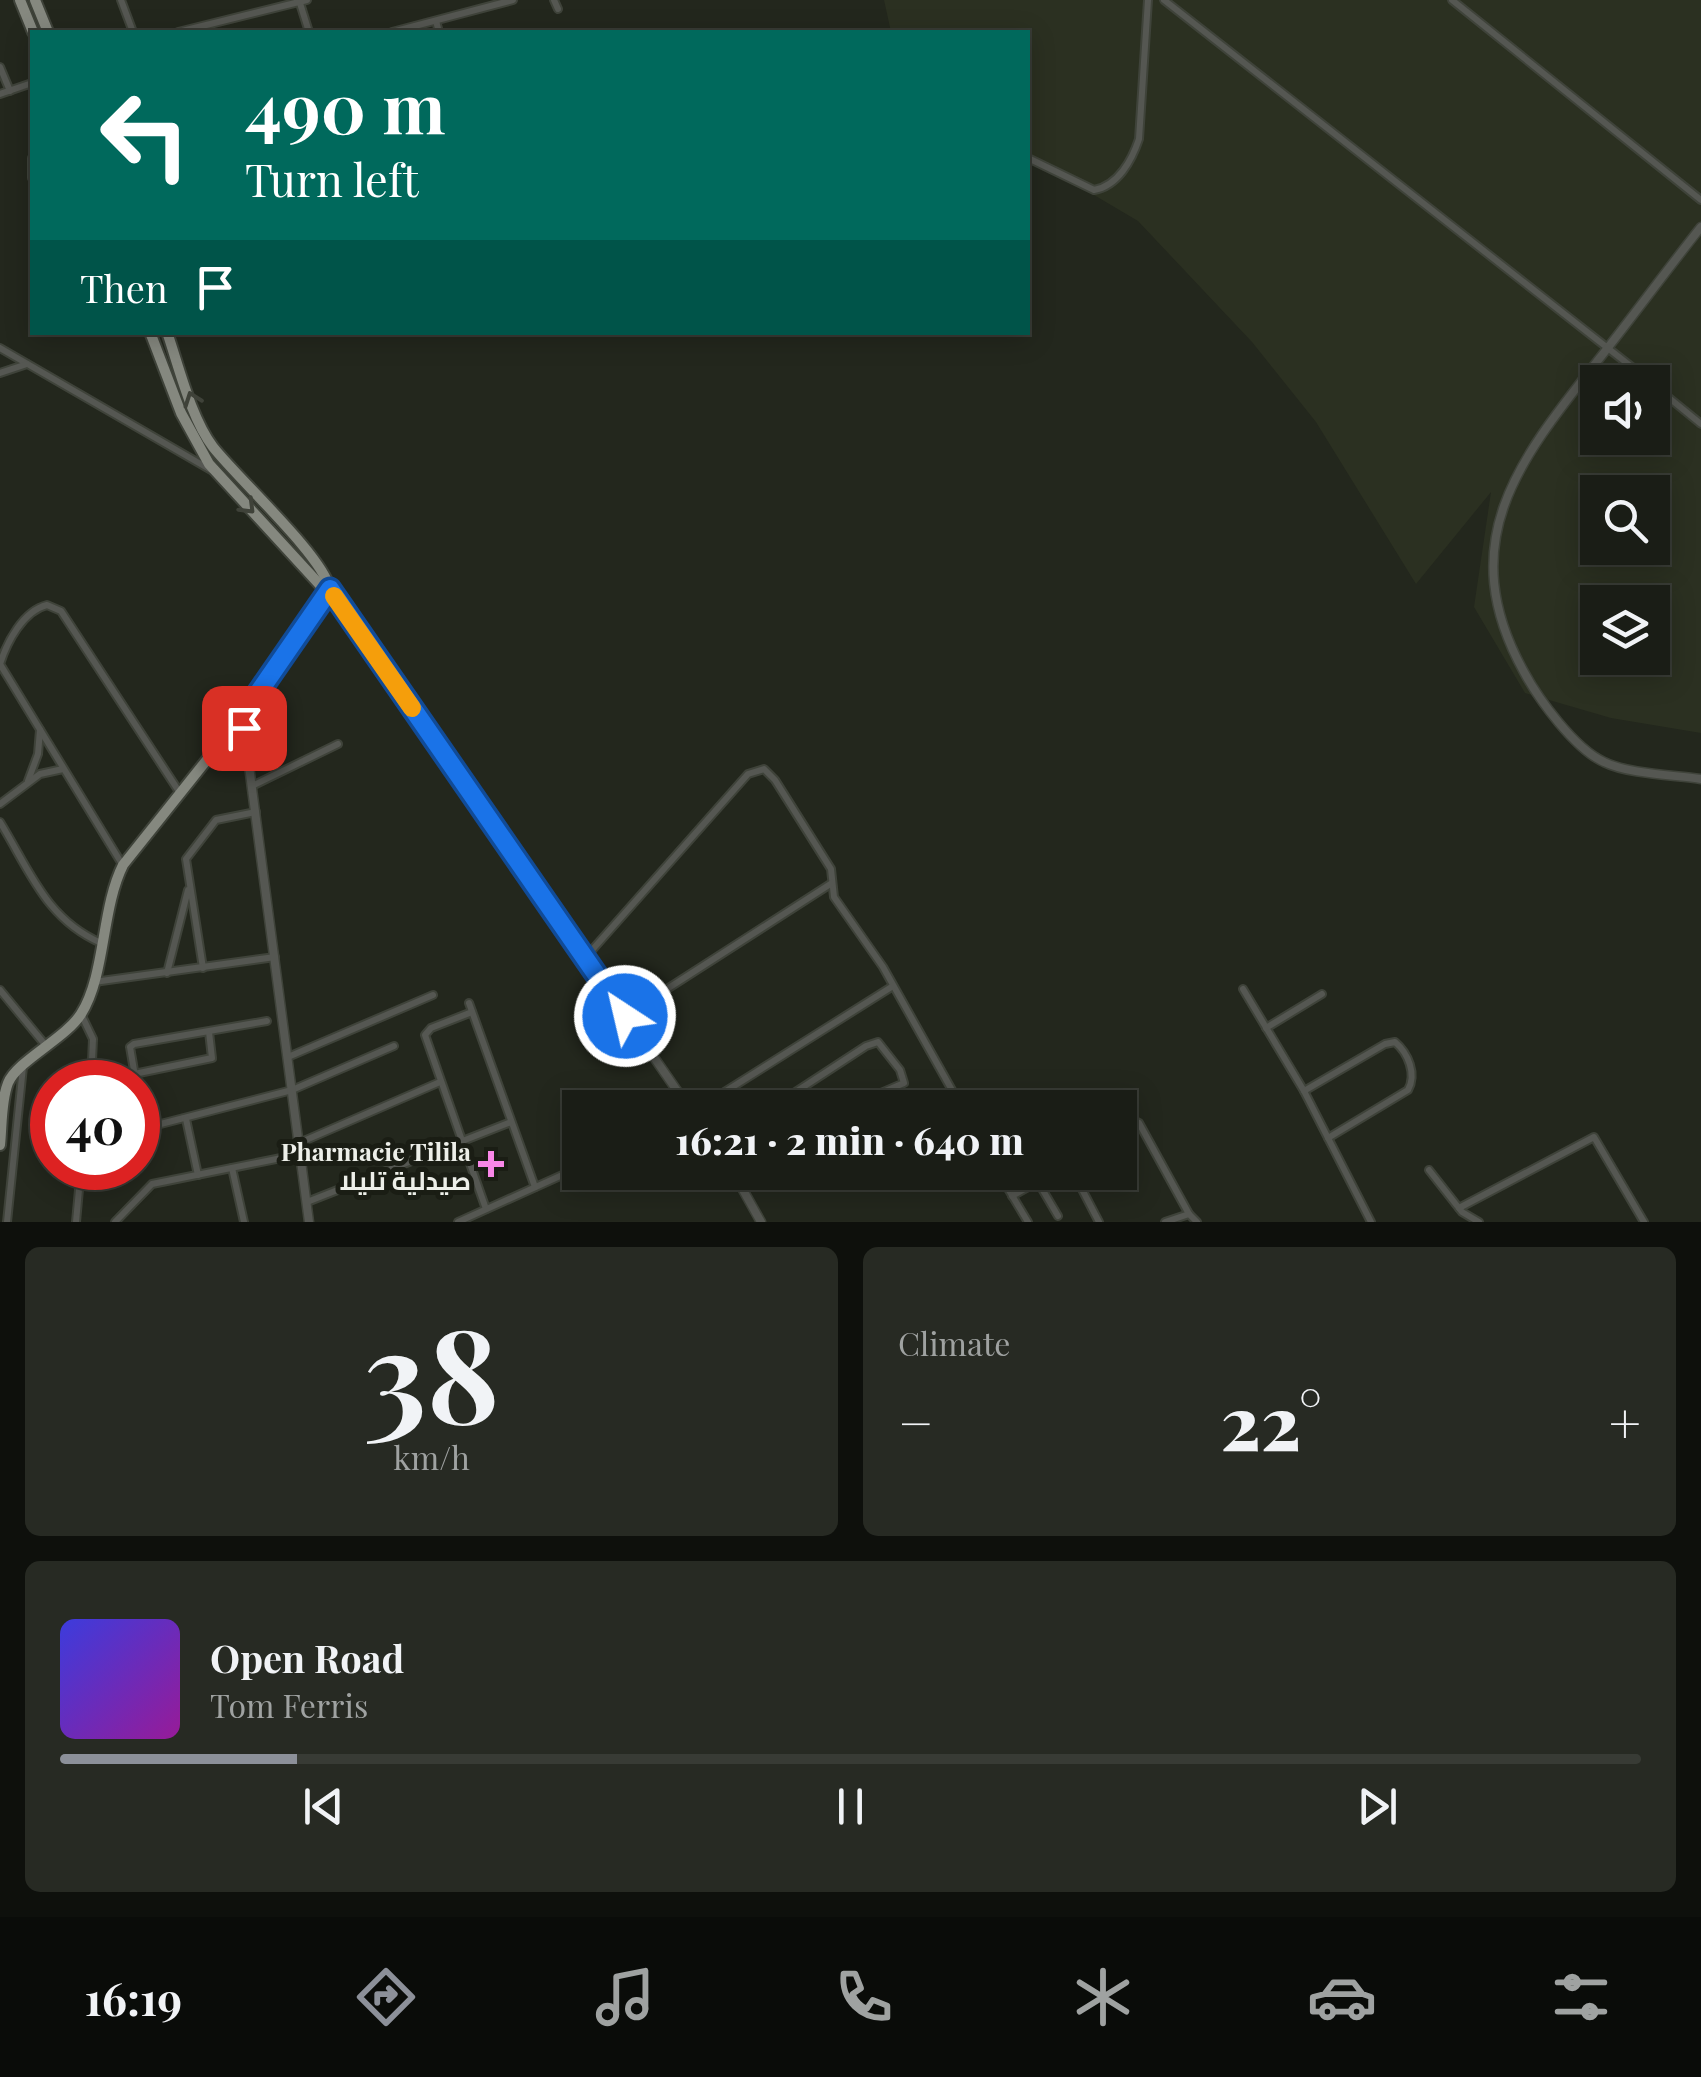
<!DOCTYPE html>
<html lang="en">
<head>
<meta charset="utf-8">
<style>
	:root { --surface:#1a1d16; --page:#272a23; --text:#f1f3f6; --muted:#9fa2a1; --line:#383b35; --accent:#8c9099 }
	body { margin:0; font-family:"Playfair Display",Cairo,serif; background:var(--page); color:var(--text); height:100vh; display:flex; flex-direction:column; font-size:38px; white-space:nowrap }
	* { box-sizing:border-box; margin:0 }
	p { font-size:32px; color:var(--muted) }
	.icon { flex:none; width:55px; height:55px; fill:none; stroke:currentColor; stroke-width:2; stroke-linecap:round; stroke-linejoin:round }
	.map { position:relative; height:1222px; overflow:hidden }
	.sheet { display:flex; flex-direction:column; gap:25px; padding:25px; background:#0e100c; flex:1 }
	.sheet>* { flex:none }
	.banner { position:absolute; left:30px; top:30px; width:1000px; height:305px; border-radius:0px; box-shadow:0 5px 25px #0003,0 0 0 2px var(--line); background:#00695c; color:#fff; overflow:hidden }
	.controls { position:absolute; left:1580px; top:365px; display:grid; gap:20px }
	.controls a { display:grid; place-items:center; width:90px; height:90px; border-radius:0px; background:var(--surface); box-shadow:0 5px 25px #0003,0 0 0 2px var(--line); font-size:50px }
	.speed { position:absolute; left:30px; top:1060px; display:flex; gap:20px; font-size:50px; font-weight:700; text-align:center }
	.speed>* { display:grid; place-content:center; width:130px; height:130px; border-radius:50%; background:var(--surface); box-shadow:0 5px 25px #0003,0 0 0 2px var(--line); line-height:1 }
	.speed .limit { border:15px solid #d22; background:#fff; color:#111 }
	.pin { position:absolute; display:grid; place-items:center; width:85px; height:85px; color:#fff; margin:-42px; border-radius:20px; box-shadow:0 5px 15px #0006 }
	.me { position:absolute; width:110px; margin:-55px; rotate:325deg; stroke-linejoin:round; filter:drop-shadow(0 0 8px #0008) }
	.turn { display:flex; align-items:center; gap:35px; height:210px; padding:0 50px; font-size:45px }
	.turn .icon { width:130px; height:130px; stroke-width:2.5 }
	.turn b { display:block; font-size:70px; line-height:85px }
	.then { display:flex; align-items:center; height:95px; padding:0 50px; background:#0003; gap:20px; font-size:38px }
	.big { font-size:75px; font-weight:800; line-height:1.1 }
	.sheet .tile { flex:1; display:flex; flex-direction:column; justify-content:center; gap:15px; min-width:0; padding:0 35px; border-radius:15px; background:var(--page) }
	.sheet .dial { align-items:center; gap:0 }
	.dial b { font-size:130px; line-height:1 }
	.song { display:flex; align-items:center; gap:30px }
	.cover { width:120px; height:120px; border-radius:15px; background:linear-gradient(135deg,hsl(240 70% 55%),hsl(300 70% 35%)) }
	.played { height:10px; border-radius:5px; background:linear-gradient(90deg,var(--accent) 15%,var(--line) 15%) }
	.keys { display:flex; justify-content:space-around; direction:ltr }
	.heat { display:flex; justify-content:space-between; align-items:center; font-size:55px; direction:ltr }
	.sheet .tiles { flex:1; display:grid; gap:25px; grid-template-columns:1fr 1fr }
	.tile:last-child { grid-column:span 2 }
	.trip { position:absolute; left:562px; top:1090px; width:575px; height:100px; border-radius:0px; background:var(--surface); box-shadow:0 5px 25px #0003,0 0 0 2px var(--line); font-weight:800; line-height:100px; text-align:center }
	.tabs { display:flex; height:160px; justify-content:space-around; align-items:center; background:#0a0c09; color:var(--muted) }
	.tabs .icon { width:70px; height:70px }
	.tabs .current { color:var(--accent) }
	.tabs b { font-size:45px; color:var(--text) }
	.map>svg:first-child { display:block }
	.built { fill:#2b3021; fill-rule:evenodd }
	.lines { fill:none; stroke-linecap:round; stroke-linejoin:round }
	.minor-casing { stroke:#3f433a; stroke-width:10 }
	.tertiary-casing { stroke:#3f433a; stroke-width:11 }
	.primary-casing { stroke:#3f433a; stroke-width:14 }
	.minor { stroke:#555752; stroke-width:6 }
	.tertiary { stroke:#555752; stroke-width:8 }
	.primary { stroke:#85887f; stroke-width:10 }
	.oneway { stroke:#3f4239 }
	.route-casing { stroke:#114b97; stroke-width:25 }
	.route { stroke:#1a73e8; stroke-width:18 }
	.slow { stroke:#f59e0b; stroke-width:18 }
	.poi-dot { fill:#f987e8; stroke:#1a1d14; stroke-width:4 }
	.labels { text-anchor:middle; dominant-baseline:central; stroke-width:10; stroke-linejoin:round; paint-order:stroke }
	.poi-label { font-size:25px; font-weight:bold; fill:#edefe9; stroke:#1a1d14; text-anchor:end }
</style>
</head>
<body>
<div class="map">
<svg width="1701" height="1222" viewBox="0 0 1701 1222">
	<rect width="100%" height="100%" fill="#23271d"/>
	<path class="built" d="M884,0h817v733l-90,-15 -86,-25 -51,-86 17,-115 -75,92 -100,-162 -64,-80 -114,-121 -110,-65v-124h-137zM1598,382h54v56h-54zM1598,492h54v56h-54zM1598,602h54v56h-54z"/>
	<g class="lines">
		<g class="minor-casing">
			<g id="minor">
				<path d="M121,0l12,32"/>
				<path d="M299,0l10,32"/>
				<path d="M554,0l4,9"/>
				<path d="M1164,0l487,382"/>
				<path d="M1452,0l249,200"/>
				<path d="M436,21l3,11"/>
				<path d="M178,32l129,-32"/>
				<path d="M392,32l121,-32"/>
				<path d="M0,67l10,24"/>
				<path d="M0,94l32,-11"/>
				<path d="M32,158v20"/>
				<path d="M1028,158l66,32c24,-4 38,-30 45,-51l9,-139"/>
				<path d="M0,348l211,122"/>
				<path d="M0,373l27,-9"/>
				<path d="M1652,384l49,40"/>
				<path d="M208,759l40,-1"/>
				<path d="M28,781l10,-27 2,-24"/>
				<path d="M252,786l86,-42"/>
				<path d="M0,804l40,-30 23,-5"/>
				<path d="M0,822c30,49 46,97 101,121"/>
				<path d="M122,864l-122,-200c7,-22 23,-53 47,-59l14,6 119,182"/>
				<path d="M585,958l163,-184 16,-5 11,11 56,89 3,28 49,70 79,141"/>
				<path d="M203,968l-17,-109 30,-39 40,-8"/>
				<path d="M167,973l21,-83"/>
				<path d="M94,982l181,-25"/>
				<path d="M1243,989l61,102 67,131"/>
				<path d="M0,990l47,57"/>
				<path d="M469,1003l66,184"/>
				<path d="M472,1012l-41,16 -6,7 61,174"/>
				<path d="M81,1014l12,25 -2,43"/>
				<path d="M625,1016l207,-133"/>
				<path d="M1266,1028l56,-34"/>
				<path d="M288,1057l145,-62"/>
				<path d="M134,1074l78,-16 -3,-26"/>
				<path d="M136,1082l-6,-35 4,-3 133,-23"/>
				<path d="M1304,1091l81,-47 10,-2c13,11 22,32 13,48l-80,48"/>
				<path d="M138,1093l4,29 7,5 143,-37 102,-44"/>
				<path d="M699,1108l194,-122"/>
				<path d="M771,1108l95,-62 12,-4 22,28 4,13 -58,25"/>
				<path d="M186,1119l12,56"/>
				<path d="M1120,1129l11,-10 8,4 50,91"/>
				<path d="M299,1143l141,-61"/>
				<path d="M232,1168l12,54"/>
				<path d="M1429,1170l33,42 17,10"/>
				<path d="M998,1172l30,50"/>
				<path d="M1073,1172l26,50"/>
				<path d="M1038,1182l20,34"/>
				<path d="M1012,1196l43,-24"/>
				<path d="M307,1202l204,-80"/>
				<path d="M1459,1208l135,-71 50,85"/>
				<path d="M7,1222l16,-155"/>
				<path d="M76,1222l5,-54"/>
				<path d="M115,1222l37,-38 149,-30"/>
				<path d="M458,1222l122,-55"/>
				<path d="M1165,1222l24,-8 8,8"/>
			</g>
		</g>
		<g class="tertiary-casing">
			<g id="tertiary">
				<path d="M1701,227c-35,44 -68,89 -102,132 -80,101 -147,183 -75,313 15,28 51,77 80,90 24,12 70,13 97,17"/>
				<path d="M330,589l359,519"/>
				<path d="M245,712l-1,16 65,494"/>
				<path d="M733,1172l28,50"/>
			</g>
		</g>
		<g class="primary-casing">
			<g id="primary">
				<path d="M20,0l13,32"/>
				<path d="M35,0l13,32"/>
				<path d="M150,332l31,81 28,51 111,121 10,4"/>
				<path d="M167,332c12,35 24,86 46,115 26,33 109,108 117,142"/>
				<path d="M0,1145c2,-19 1,-44 8,-62 9,-22 58,-45 73,-69 25,-40 20,-105 42,-149l122,-153 85,-123"/>
			</g>
		</g>
		<use href="#minor" class="minor"/>
		<use href="#tertiary" class="tertiary"/>
		<use href="#primary" class="primary"/>
	</g>
	<defs><path id="oneway-chevron" d="M-2-3.5L2.5 0L-2 3.5" fill="none" stroke-width="1.6" stroke-linecap="round" stroke-linejoin="round" transform="scale(2.5)"/></defs>
	<g class="oneway">
		<use href="#oneway-chevron" transform="translate(192 399) rotate(-110)"/>
		<use href="#oneway-chevron" transform="translate(248 507) rotate(45)"/>
	</g>
	<g class="lines">
		<g class="route-casing">
			<path id="route" d="M244,728l1,-16 85,-123 295,427"/>
		</g>
		<use href="#route" class="route"/>
		<path class="slow" d="M334,596l78,112"/>
	</g>
	<path class="poi-dot" d="M486 1149h10v10h10v10h-10v10h-10v-10h-10v-10h10z"/>
	<g class="labels">
		<g class="poi-label">
			<text x="471" y="1150">Pharmacie Tilila<tspan x="471" dy="29">صيدلية تليلا</tspan></text>
		</g>
	</g>
</svg>
<div class="controls">
<a><svg class="icon" aria-label="sound" viewBox="0 0 24 24"><path d="M4 9h4l5-4v14l-5-4H4zM17 9q2 3 0 6"/></svg></a>
<a><svg class="icon" aria-label="search" viewBox="0 0 24 24"><circle cx="10" cy="10" r="6"/><path d="M15 15l6 6"/></svg></a>
<a><svg class="icon" aria-label="layers" viewBox="0 0 24 24"><path d="M12 4l9 5-9 5-9-5zM3 14l9 5 9-5"/></svg></a>
</div>
<div class="speed"><div class="limit">40</div></div>
<div class="pin" style="left:244px;top:728px;background:#d93025"><svg class="icon" aria-label="arrive" viewBox="0 0 24 24"><path d="M6 21V4h12l-3 4 3 4H6"/></svg></div>
<svg class="me" style="left:625px;top:1016px" viewBox="-20 -20 40 40"><circle r="17" fill="#1a73e8" stroke="#fff" stroke-width="3"/><path d="M0-11L8 9 0 5-8 9z" fill="#fff"/></svg>
<div class="trip">16:21 · 2 min · 640 m</div>
<div class="banner">
<div class="turn"><svg class="icon" aria-label="left" viewBox="0 0 24 24"><path d="M17 20v-9H6M10 6l-5 5 5 5"/></svg><div><b>490 m</b>Turn left</div></div>
<div class="then">Then<svg class="icon" aria-label="arrive" viewBox="0 0 24 24"><path d="M6 21V4h12l-3 4 3 4H6"/></svg></div>
</div>
</div>
<section class="sheet">
<div class="tiles">
<div class="tile dial"><b>38</b><p>km/h</p></div>
<div class="tile"><p>Climate</p>
<div class="heat"><a>−</a><b class="big">22°</b><a>+</a></div>
</div>
<div class="tile">
<div class="song"><i class="cover"></i><div><b>Open Road</b><p>Tom Ferris</p></div></div>
<div class="played"></div>
<div class="keys"><svg class="icon" aria-label="previous" viewBox="0 0 24 24"><path d="M18 5L8 12l10 7zM5 5v14"/></svg><svg class="icon" aria-label="pause" viewBox="0 0 24 24"><path d="M8 5v14M16 5v14"/></svg><svg class="icon" aria-label="next" viewBox="0 0 24 24"><path d="M6 5l10 7-10 7zM19 5v14"/></svg></div>
</div>
</div>
</section>
<nav class="tabs">
<b>16:19</b>
<svg class="icon current" aria-label="directions" viewBox="0 0 24 24"><path d="M12 3l9 9-9 9-9-9zM9 14v-3h6M13 9l2 2-2 2"/></svg>
<svg class="icon" aria-label="music" viewBox="0 0 24 24"><path d="M9 18V5l10-2v13"/><circle cx="6" cy="18" r="3"/><circle cx="16" cy="16" r="3"/></svg>
<svg class="icon" aria-label="phone" viewBox="0 0 24 24"><path d="M5 4h4l2 5-3 2q2 4 5 5l2-3 5 2v4C11 20 4 13 5 4z"/></svg>
<svg class="icon" aria-label="climate" viewBox="0 0 24 24"><path d="M12 3v18M4 7l16 10M4 17L20 7"/></svg>
<svg class="icon" aria-label="car" viewBox="0 0 24 24"><path d="M5 17H2v-5l4-1 3-4h7l3 4 3 1v5h-3M9 17h6M6 11h13"/><circle cx="7" cy="17" r="2"/><circle cx="17" cy="17" r="2"/></svg>
<svg class="icon" aria-label="filters" viewBox="0 0 24 24"><path d="M4 7h16M4 17h16"/><circle cx="9" cy="7" r="2"/><circle cx="15" cy="17" r="2"/></svg>
</nav>
</body>
</html>
